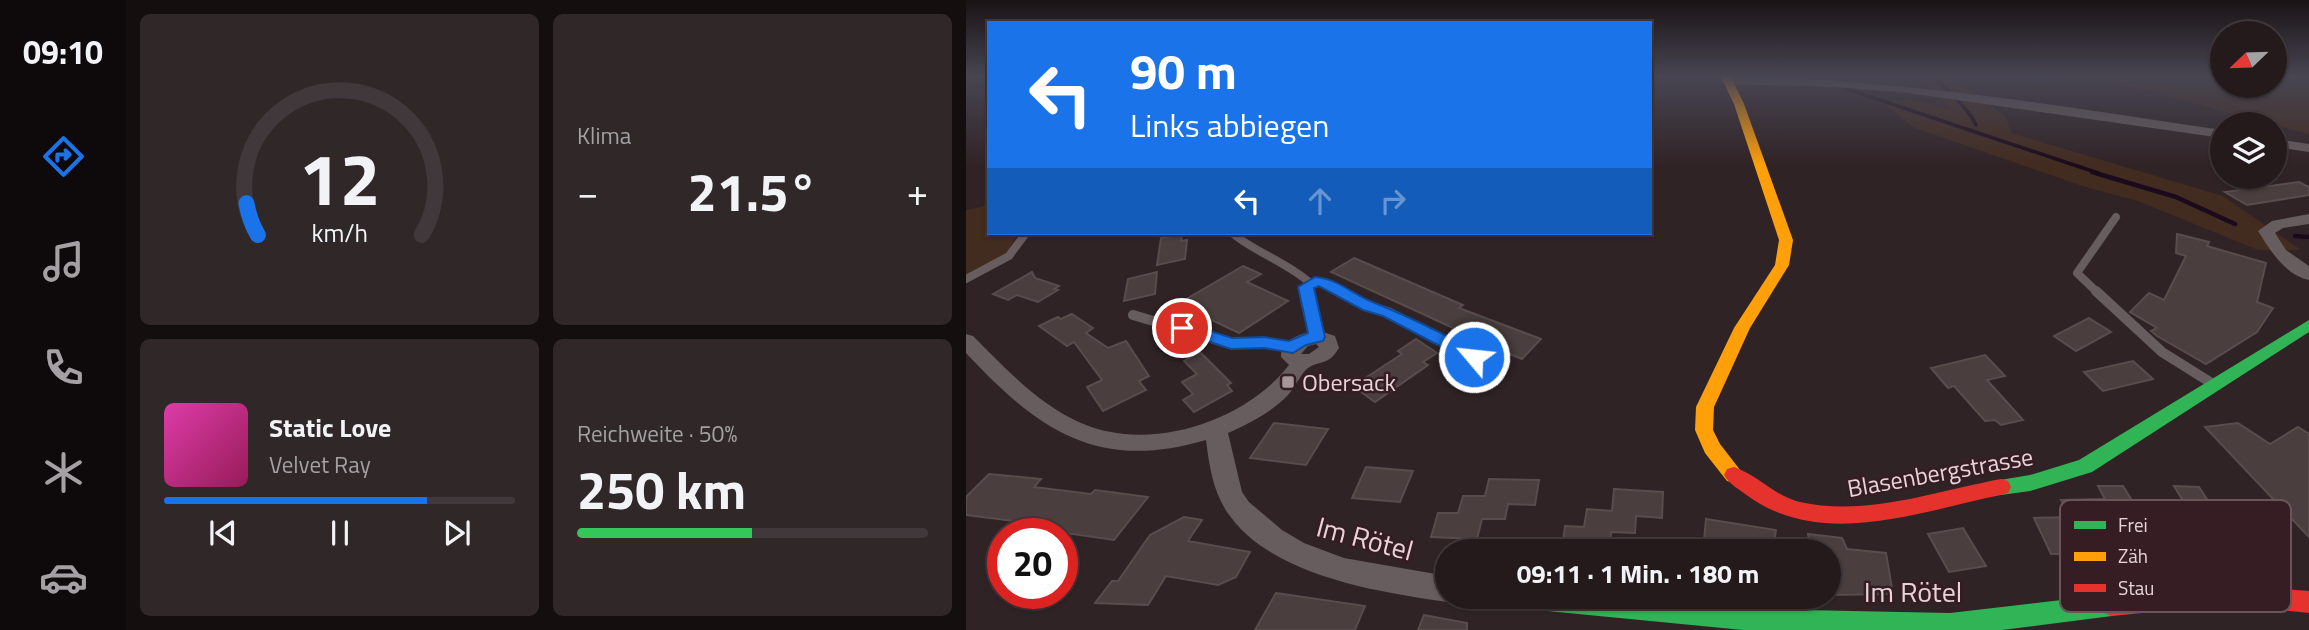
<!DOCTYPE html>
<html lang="de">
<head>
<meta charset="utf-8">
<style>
	:root { --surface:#241a1c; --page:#302729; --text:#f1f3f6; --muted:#a3a1a3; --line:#41383b; --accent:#1a73e8 }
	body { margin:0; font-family:"Titillium Web",sans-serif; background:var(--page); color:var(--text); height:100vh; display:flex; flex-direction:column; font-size:26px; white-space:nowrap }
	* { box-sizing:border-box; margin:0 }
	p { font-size:23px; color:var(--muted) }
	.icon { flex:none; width:38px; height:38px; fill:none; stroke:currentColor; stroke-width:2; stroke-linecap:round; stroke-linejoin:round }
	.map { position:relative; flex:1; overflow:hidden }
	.side { display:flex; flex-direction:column; gap:14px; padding:14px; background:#140e0f; width:840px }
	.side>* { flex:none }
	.hud { position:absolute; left:21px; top:21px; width:665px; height:214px; border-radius:0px; box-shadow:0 2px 5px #0004,0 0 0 2px var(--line); background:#1a73e8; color:#fff; overflow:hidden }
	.needle { width:46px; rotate:247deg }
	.tools { position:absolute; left:1244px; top:21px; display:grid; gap:14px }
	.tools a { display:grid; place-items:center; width:77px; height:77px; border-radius:50%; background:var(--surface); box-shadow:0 2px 5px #0004,0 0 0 2px var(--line); font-size:35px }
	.speed { position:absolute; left:21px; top:518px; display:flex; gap:14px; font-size:35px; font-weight:700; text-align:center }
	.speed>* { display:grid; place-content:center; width:91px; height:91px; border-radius:50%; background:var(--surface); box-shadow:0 2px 5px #0004,0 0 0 2px var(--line); line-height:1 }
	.speed .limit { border:10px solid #d22; background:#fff; color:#111 }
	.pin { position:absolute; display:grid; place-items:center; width:60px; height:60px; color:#fff; margin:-30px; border:4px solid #fff; border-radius:50%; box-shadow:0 2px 7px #0007 }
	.me { position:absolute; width:77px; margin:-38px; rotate:298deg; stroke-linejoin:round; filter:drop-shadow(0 0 5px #0008) }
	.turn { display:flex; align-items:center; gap:24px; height:147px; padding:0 28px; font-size:32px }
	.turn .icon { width:91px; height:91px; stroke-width:2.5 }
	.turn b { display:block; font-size:49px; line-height:60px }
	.lanes { display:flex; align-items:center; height:66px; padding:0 28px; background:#0003; justify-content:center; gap:35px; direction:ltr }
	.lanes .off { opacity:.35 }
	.big { font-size:52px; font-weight:700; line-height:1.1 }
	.side .tile { flex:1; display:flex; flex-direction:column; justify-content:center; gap:10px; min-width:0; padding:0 24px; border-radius:10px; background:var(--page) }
	.side .dial { align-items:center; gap:0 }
	.dial svg { height:182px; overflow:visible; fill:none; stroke:var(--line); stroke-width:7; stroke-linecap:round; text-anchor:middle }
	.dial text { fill:var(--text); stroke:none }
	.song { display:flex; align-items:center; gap:21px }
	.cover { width:84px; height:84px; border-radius:10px; background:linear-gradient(135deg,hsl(320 70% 55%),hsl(330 70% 35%)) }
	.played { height:7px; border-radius:4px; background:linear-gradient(90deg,var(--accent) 75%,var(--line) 75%) }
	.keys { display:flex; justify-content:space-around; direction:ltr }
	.heat { display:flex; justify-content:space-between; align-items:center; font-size:38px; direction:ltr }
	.charge { height:10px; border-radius:5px; background:linear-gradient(90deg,#34c759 50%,var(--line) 0) }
	.side .tiles { flex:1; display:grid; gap:14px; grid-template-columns:repeat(2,1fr) }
	.trip { position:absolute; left:469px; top:539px; width:406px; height:70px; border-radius:35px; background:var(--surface); box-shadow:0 2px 5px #0004,0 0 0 2px var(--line); font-weight:700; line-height:70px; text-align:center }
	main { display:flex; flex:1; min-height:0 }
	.tabs { display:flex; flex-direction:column; width:126px; justify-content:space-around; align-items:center; background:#0e0a0b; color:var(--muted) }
	.tabs .icon { width:49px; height:49px }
	.tabs .current { color:var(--accent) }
	.tabs b { font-size:32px; color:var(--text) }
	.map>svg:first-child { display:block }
	.green { fill:#422b1f }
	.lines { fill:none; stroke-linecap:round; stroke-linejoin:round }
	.stream-far1 { stroke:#1b0a1d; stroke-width:3.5 }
	.stream { stroke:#1b0a1d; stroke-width:4.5 }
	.building { fill:#4a3e3e; stroke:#584c4c; stroke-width:2 }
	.lane-far1 { stroke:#675c5e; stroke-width:8 }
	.lane { stroke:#675c5e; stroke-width:10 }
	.street { fill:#675c5e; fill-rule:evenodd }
	.fast { fill:#30b455; fill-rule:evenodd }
	.slow { fill:#ff9f0a; fill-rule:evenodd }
	.jam { fill:#e5322d; fill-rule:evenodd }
	.route { fill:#1a73e8; stroke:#114b97; stroke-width:2 }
	.poi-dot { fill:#a69699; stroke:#361d23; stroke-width:2.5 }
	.labels { text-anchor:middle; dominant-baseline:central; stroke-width:5; stroke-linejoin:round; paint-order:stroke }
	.poi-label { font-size:24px; fill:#e6d4d7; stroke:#361d23; text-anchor:start }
	.street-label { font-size:24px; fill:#e6d4d7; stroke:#361d23 }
	.near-street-label { font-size:28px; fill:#e6d4d7; stroke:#361d23 }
	.key { fill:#361d23; stroke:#6b5459; stroke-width:2 }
	.key-label { font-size:19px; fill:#e6d4d7 }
</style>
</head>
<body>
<main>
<nav class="tabs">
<b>09:10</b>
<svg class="icon current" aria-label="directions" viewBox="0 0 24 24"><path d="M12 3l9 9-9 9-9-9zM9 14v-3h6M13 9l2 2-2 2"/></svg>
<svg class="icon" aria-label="music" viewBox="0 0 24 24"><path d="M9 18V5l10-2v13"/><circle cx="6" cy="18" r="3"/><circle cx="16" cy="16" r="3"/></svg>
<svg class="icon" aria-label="phone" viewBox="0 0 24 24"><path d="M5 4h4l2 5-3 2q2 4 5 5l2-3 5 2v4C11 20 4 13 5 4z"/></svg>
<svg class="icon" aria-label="climate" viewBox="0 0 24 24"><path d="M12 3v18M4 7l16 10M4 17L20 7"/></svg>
<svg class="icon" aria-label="car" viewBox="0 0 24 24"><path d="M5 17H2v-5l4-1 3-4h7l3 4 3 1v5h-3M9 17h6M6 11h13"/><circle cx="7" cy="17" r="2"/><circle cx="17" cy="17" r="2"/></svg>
</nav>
<section class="side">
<div class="tiles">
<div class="tile dial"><svg viewBox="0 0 100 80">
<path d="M14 69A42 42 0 1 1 86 69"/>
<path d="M14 69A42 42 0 0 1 9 55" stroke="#1a73e8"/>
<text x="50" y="56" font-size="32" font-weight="700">12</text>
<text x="50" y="72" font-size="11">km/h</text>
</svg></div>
<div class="tile"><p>Klima</p>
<div class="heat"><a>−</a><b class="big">21.5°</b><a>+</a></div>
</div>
<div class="tile">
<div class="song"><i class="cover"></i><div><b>Static Love</b><p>Velvet Ray</p></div></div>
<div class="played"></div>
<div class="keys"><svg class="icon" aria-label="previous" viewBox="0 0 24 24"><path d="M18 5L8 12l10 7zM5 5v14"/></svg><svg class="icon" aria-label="pause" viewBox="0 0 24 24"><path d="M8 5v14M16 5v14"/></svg><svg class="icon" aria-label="next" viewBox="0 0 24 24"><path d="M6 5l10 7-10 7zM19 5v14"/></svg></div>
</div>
<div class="tile"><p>Reichweite · 50%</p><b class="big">250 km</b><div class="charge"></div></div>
</div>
</section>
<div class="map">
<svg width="1343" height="630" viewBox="0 0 1343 630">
	<rect width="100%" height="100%" fill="#302326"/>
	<g class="green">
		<path d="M958,77h28l54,40 5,16 212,63 78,54h-43l-120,-49 -56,-15 -169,-59 -29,-23 24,-5 42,10z"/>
		<path d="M1086,77h170v9h53v-9h34v57l-172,-46z"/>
		<path d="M23,205v28h29l-11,21 -41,22v-66z"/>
	</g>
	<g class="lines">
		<g class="stream-far1">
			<path d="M969,77c13,16 33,30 41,48"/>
			<path d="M878,88l254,85"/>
		</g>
		<g class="stream">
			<path d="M1126,172l84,25 59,27"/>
			<path d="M1329,236l14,1"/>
		</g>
	</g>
	<g class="building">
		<path d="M1333,182l10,5v8l-62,10 -22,-13z"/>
		<path d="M216,234l-1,7 6,-1 -2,19 -28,6 4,-27z"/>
		<path d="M1211,234l32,8 -2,4 59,17 -9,39 16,6 -16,24 -51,32 -49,-28 -6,-5 6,-3 -27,-16 19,-19 15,7 22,-44 -10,-3z"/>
		<path d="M388,258l109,47 -4,3 82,31 -19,20 -63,-25 3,-2 -131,-60z"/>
		<path d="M277,266l18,8 -14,8 41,19 -49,32 -61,-29z"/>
		<path d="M66,272l3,6 24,8 -5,3 4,1 -20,12 -21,-7 -9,5 -15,-6z"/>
		<path d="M191,272l-2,22 -31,7 4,-22z"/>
		<path d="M106,314l21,14 -7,5 22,15 18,-7 23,35 -10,5 7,9 -43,21 -16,-24 15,-7 -28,-38 -7,4 -28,-20 19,-9 3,2z"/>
		<path d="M1123,318l22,14 -35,19 -22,-15z"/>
		<path d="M450,339l21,14 -14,9 5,3 -53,37 -22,-16 49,-32 -4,-3z"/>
		<path d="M234,352l31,31 -4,2 5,6 -38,21 -11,-12 10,-6 -11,-12 15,-8 -13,-13z"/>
		<path d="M1019,355l20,21 -18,4 36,40 -22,5 -6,-5 -10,1 -31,-35 -6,2 -17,-20z"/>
		<path d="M1167,361l20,18 -50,12 -19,-19z"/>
		<path d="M308,423l54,6 -22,36 -56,-7z"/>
		<path d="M1272,423l32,21 28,-17 11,7v103l-104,-110z"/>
		<path d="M400,467l47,4 -13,31 -48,-4z"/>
		<path d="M23,474l52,5 -7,8 57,7 4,-4 53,7 -34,43 -69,-10 -6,4 -33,-5 8,-8 -48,-6v-18z"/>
		<path d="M523,479l50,1 -4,25 -27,-1 -3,15h-23l-5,20 -46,-2 7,-24h20l5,-17h22z"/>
		<path d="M1132,486h25l41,66 -113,2 -17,-36 37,-1 -10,-17 44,-1z"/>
		<path d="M1208,486l25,1 31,47 -27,-1z"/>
		<path d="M648,489l49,3 -1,26 -26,-2 -1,17 -24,-1 -1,19 -48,-1 3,-24 19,1 3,-18 25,2z"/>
		<path d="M218,517l18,3 -14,21 62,11 -14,25 -18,8 -52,-9 -18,29 -53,-2 17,-22h6l32,-46z"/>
		<path d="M740,519l70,11 -3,21h-70z"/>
		<path d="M997,528l23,38 -37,6 -21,-38z"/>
		<path d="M842,534l34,4 5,11 39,4 7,41 -64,1v-44h-18z"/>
		<path d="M310,593l89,13 -10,24h-100z"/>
		<path d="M458,615l43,8v7h-49z"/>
	</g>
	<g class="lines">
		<g class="lane-far1">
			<path d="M266,233c24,20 55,29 78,50"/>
			<path d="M0,279l43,-23 17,-23"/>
			<path d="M344,283l12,-1 20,11"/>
			<path d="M341,293l-1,-6 4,-4"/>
			<path d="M1132,293l-21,-20 39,-56"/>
		</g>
		<g class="lane">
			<path d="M341,291l10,46"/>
			<path d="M373,291l30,16 19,5 86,45"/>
			<path d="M1130,291l66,61 51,32"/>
			<path d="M167,315l98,29 33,-2 29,5"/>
		</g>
		<g class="street">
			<path d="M759,77c167,0 332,29 497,53v8l-314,-45 -71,-6 -108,-3 -6,-4z"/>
			<path d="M1309,139l34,5v8l-34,-5z"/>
			<path d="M1343,214v10l-26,4 -8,5 11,17 23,16v14c-24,-5 -39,-30 -51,-49l14,-10z"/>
			<path d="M351,330l18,6 4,12c-12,19 -17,11 -31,20 -7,5 -13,20 -20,27 -16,17 -38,28 -60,38l14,59 7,10 33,28 22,13 40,15 103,18v21l10,1 -10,4c-70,-10 -177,-26 -220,-90 -14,-21 -18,-47 -21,-72 -109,32 -168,-10 -240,-87v-19l7,2c32,32 66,69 108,87 68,30 164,-1 208,-58l-8,-8c0,-19 21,-23 36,-27zM350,344l3,3 -10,7h-8l7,-8z"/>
		</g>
		<g class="fast">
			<path d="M1343,320v12l-217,140 -62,19 -29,4 -7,-2 -3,-6 3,-6 36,-6 49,-15z"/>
			<path d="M1146,594l8,3 4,8 -4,8 -8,3 -110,14h-259l-226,-22 -8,-3 -4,-8h125l127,12 193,4z"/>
		</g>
		<path class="slow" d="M755,77h10l13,27 49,136 -4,25 -39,63 -36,79 -1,23 7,14 24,31 -3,6 -7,2 -7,-2 -22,-28 -10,-23 1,-23 38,-79 41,-63 4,-25 -45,-136z"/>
		<g class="jam">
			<path d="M768,467c24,8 40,29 66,35 66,15 136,-11 201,-23l7,2 3,6 -3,6 -7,2c-80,16 -179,55 -253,1 -8,-6 -19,-12 -24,-21l3,-6z"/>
			<path d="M1220,587h73l50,4v22c-66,-8 -131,-4 -197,3l-8,-3 -4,-8 4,-8 8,-3z"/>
		</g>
	</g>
	<linearGradient id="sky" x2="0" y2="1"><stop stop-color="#1a1315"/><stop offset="0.46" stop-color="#484552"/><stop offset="1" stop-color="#484552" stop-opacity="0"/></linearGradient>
	<rect width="1343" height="166" fill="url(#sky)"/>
	<path class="route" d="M349,277c22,1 40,19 60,26 36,14 70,32 105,50l2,4 -2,4h-12l-85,-45 -20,-6 -44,-24 -5,2 11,49 -2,4 -17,4 -13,8 -29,-5 -33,1 -54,-18 -3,-3 8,-6 50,16 32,-1 25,4 19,-8 -10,-46z"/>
	<rect class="poi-dot" x="315" y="375" width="14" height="14" rx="3.5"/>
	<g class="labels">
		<g class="poi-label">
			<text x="336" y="382">Obersack</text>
		</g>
		<g class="street-label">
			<text transform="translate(974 472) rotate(-10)">Blasenbergstrasse</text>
		</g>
		<g class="near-street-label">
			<text transform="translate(399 538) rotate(15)">Im Rötel</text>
			<text x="947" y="591">Im Rötel</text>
		</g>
	</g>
	<rect x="1094" y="500" width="231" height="112" rx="10" class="key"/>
	<rect x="1108" y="521" width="32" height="8" fill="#30b455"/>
	<rect x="1108" y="552" width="32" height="9" fill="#ff9f0a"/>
	<rect x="1108" y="584" width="32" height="8" fill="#e5322d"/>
	<g class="key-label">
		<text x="1152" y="532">Frei</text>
		<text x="1152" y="563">Zäh</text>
		<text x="1152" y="595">Stau</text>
	</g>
</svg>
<div class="tools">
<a><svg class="needle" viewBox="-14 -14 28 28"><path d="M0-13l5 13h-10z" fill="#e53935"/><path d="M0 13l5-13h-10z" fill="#a3a1a3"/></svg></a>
<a><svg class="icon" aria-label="layers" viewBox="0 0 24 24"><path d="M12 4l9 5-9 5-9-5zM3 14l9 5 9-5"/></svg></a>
</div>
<div class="speed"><div class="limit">20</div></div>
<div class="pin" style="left:216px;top:328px;background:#d93025"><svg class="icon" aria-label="arrive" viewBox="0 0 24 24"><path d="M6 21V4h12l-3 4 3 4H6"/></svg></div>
<svg class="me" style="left:508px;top:357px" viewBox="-20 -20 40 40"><circle r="17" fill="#1a73e8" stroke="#fff" stroke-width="3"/><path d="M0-11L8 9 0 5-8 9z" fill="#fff"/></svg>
<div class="trip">09:11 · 1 Min. · 180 m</div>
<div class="hud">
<div class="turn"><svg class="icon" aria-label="left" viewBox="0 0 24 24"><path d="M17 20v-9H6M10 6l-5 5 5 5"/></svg><div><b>90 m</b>Links abbiegen</div></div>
<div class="lanes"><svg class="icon" aria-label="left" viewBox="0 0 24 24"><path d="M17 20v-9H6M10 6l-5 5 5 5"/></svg><svg class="icon off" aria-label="ahead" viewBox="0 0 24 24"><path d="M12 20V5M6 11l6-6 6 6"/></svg><svg class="icon off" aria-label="right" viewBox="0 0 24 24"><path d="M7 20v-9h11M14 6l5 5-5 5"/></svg></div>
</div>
</div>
</main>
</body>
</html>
